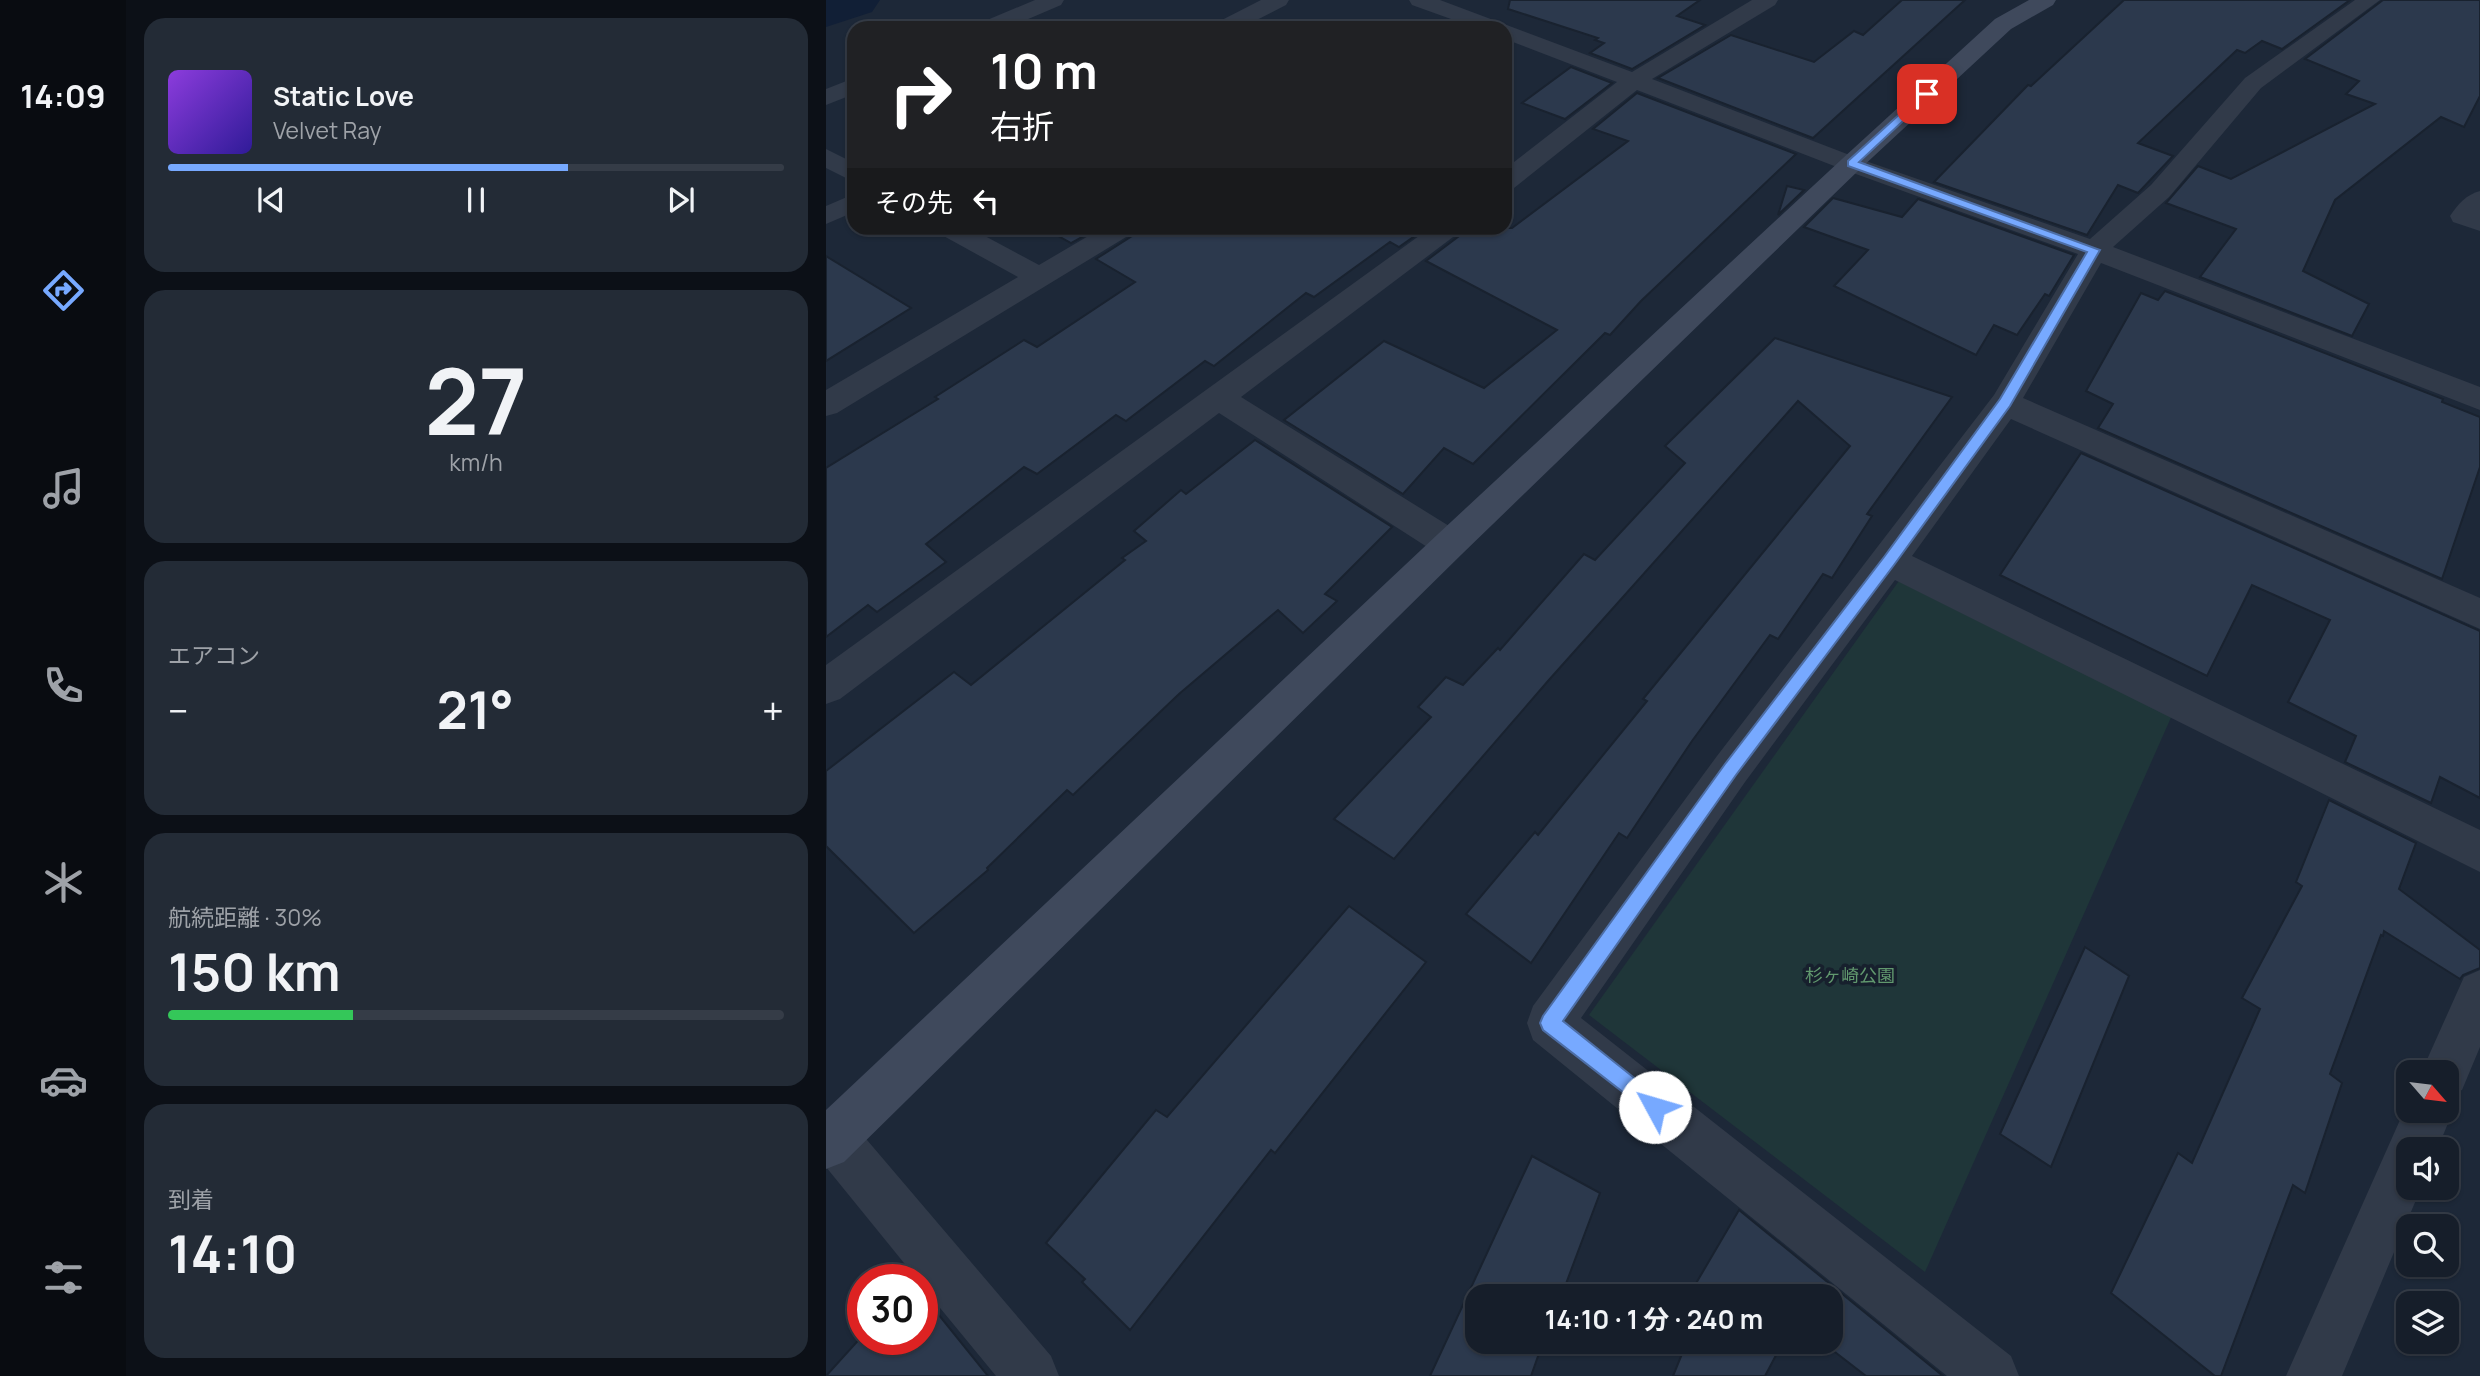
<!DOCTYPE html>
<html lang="ja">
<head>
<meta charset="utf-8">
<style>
	:root { --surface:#161e2a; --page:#232b36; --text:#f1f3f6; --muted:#9ea2a8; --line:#353c47; --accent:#77a9ff }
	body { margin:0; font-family:Manrope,"Noto Sans JP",sans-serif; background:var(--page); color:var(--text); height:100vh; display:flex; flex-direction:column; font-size:26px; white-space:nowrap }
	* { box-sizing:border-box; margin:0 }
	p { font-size:23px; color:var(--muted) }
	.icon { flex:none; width:38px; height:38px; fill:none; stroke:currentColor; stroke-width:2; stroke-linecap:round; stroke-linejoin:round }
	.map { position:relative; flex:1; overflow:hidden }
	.panel { display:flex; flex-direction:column; gap:18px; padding:18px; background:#0c1017; width:700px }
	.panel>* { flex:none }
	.top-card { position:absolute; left:21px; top:21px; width:665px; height:214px; border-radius:21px; box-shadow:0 2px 5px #0004,0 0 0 2px var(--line); background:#202124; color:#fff; overflow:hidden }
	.needle { width:46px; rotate:118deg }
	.fabs { position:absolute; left:1570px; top:1060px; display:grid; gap:14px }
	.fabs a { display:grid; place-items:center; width:63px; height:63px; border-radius:14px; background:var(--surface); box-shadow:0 2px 5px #0004,0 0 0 2px var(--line); font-size:35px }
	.speed { position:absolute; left:21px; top:1264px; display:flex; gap:14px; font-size:35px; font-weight:700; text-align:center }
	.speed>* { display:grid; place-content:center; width:91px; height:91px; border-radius:50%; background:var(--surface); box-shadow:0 2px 5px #0004,0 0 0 2px var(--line); line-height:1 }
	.speed .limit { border:10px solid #d22; background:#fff; color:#111 }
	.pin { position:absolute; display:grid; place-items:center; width:60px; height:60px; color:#fff; margin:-30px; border-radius:14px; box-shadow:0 4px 10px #0006 }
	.me { position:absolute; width:77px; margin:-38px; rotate:309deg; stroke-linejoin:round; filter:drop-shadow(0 0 5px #0008) }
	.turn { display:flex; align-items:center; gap:24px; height:147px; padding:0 28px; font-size:32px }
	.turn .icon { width:91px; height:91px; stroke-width:2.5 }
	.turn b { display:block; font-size:49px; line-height:60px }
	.then { display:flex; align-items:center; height:66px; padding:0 28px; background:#0003; gap:14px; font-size:26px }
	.big { font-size:52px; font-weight:700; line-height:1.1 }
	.panel .widget { flex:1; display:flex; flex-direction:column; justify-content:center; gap:10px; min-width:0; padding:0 24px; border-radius:21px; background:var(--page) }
	.panel .dial { align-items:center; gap:0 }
	.dial b { font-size:91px; line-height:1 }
	.song { display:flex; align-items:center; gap:21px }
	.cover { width:84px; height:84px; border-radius:10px; background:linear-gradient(135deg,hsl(270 70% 55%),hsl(250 70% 35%)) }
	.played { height:7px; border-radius:4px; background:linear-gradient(90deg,var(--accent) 65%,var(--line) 65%) }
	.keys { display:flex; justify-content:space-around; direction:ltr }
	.heat { display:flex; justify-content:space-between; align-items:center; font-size:38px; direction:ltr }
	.charge { height:10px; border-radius:5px; background:linear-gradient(90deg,#34c759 30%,var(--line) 0) }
	.trip { position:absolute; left:639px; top:1284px; width:378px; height:70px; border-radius:21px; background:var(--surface); box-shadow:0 2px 5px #0004,0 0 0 2px var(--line); font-weight:700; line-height:70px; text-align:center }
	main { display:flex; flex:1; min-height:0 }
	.menu { display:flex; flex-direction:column; width:126px; justify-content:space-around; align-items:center; background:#090c11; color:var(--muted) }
	.menu .icon { width:49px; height:49px }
	.menu .current { color:var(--accent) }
	.menu b { font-size:32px; color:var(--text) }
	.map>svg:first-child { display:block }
	.green { fill:#1f3639 }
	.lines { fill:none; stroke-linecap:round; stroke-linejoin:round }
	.river { fill:#111f36; fill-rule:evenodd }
	.building { fill:#2c394d; stroke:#19222f; stroke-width:2 }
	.street { fill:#313a49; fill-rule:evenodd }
	.secondary { fill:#3f495c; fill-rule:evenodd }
	.route { fill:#77a9ff; stroke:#4d6ea6; stroke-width:2 }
	.labels { text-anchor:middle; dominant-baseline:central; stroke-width:7; stroke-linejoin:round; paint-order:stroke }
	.park-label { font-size:18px; fill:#61986e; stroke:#17202d }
</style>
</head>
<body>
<main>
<nav class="menu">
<b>14:09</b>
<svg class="icon current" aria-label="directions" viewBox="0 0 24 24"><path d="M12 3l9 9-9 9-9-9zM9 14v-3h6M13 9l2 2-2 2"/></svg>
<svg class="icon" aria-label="music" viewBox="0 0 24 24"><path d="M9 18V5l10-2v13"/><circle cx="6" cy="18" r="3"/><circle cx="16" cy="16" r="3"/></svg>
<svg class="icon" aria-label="phone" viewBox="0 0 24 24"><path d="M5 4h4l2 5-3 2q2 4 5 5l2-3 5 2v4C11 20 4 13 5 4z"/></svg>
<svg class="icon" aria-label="climate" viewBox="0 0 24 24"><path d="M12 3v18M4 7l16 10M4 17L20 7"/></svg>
<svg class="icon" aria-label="car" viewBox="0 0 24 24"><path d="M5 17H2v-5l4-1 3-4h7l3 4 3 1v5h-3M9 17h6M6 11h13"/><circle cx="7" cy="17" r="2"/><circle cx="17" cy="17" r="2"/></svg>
<svg class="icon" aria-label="filters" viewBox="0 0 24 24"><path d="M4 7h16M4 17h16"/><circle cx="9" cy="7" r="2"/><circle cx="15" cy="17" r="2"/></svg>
</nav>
<section class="panel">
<div class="widget">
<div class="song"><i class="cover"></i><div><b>Static Love</b><p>Velvet Ray</p></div></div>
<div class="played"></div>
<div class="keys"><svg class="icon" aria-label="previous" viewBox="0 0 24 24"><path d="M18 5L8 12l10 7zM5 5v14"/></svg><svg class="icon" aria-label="pause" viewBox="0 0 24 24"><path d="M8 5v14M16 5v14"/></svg><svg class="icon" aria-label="next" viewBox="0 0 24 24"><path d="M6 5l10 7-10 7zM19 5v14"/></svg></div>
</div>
<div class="widget dial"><b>27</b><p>km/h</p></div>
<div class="widget"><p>エアコン</p>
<div class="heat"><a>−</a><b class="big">21°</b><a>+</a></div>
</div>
<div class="widget"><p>航続距離 · 30%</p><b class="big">150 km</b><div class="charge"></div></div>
<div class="widget"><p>到着</p><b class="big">14:10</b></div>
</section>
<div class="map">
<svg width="1654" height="1376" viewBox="0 0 1654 1376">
	<rect width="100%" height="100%" fill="#1d2838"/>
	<path class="green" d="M1075,578l272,135 -248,559 -336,-257z"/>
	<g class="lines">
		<path class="river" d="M0,0h54l-8,12 -46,15z"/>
	</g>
	<g class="building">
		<path d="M684,0h190l-23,16 28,9 -73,44 -42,-16 14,-10 -9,-3 3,-2 -90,-29z"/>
		<path d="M1076,0h63l-152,138 -155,-60 73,-43 83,27 40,-31 9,4z"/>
		<path d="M1298,0h226l-68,49 -20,-8 -17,12 -8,-3 -99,93 35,13 -35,37 -20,-8 -31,50 -153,-53 94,-97 3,1z"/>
		<path d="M1557,0h97v96l-16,31 -23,-10 -106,83 -32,71 66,33 -17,32 -152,-59 36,-48 -70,-26 32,-37 33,13 144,-75 -29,-10 13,-13 -54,-22z"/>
		<path d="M745,67l41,16 -47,36 -43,-16z"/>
		<path d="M811,93l159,61 -155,147 -31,34 -5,-2 -132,131 -29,-16 -41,46 -119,-74 100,-79 100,47 73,-58 -131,-69 33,-25 5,-8h48l116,-87 -35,-12z"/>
		<path d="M961,186l17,4 -26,25z"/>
		<path d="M1007,198l69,19 16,-18 156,56 -25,41 -4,-2 -28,41 -23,-10 -18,30 -142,-69 34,-36 -64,-23z"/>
		<path d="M218,228h54l-27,15z"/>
		<path d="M312,228h288l-27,19 -9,-5 -76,55 -8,-4 -92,73 -9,-5 -79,60 -10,-6 -79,59 -13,-7 -98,77 20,18 -69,50 -9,-7 -42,32v-169l112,-69 -3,-2 89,-57 13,7 98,-65 -39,-23 36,-23z"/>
		<path d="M0,256l85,52 -85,53z"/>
		<path d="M1339,291l278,108 -1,3 38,15v50l-38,112 -344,-151 15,-24 -27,-13 55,-98 17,7z"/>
		<path d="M949,338l177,59 -85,117 5,2 -40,62 -9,-4 -45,65 -8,-4 -78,106 -65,97 -8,-5 -88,130 -65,-49 69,-82 3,3 109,-134 -4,-2 207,-253 -52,-45 -250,280 -154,178 -60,-40 97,-102 -13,-10 28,-30 17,8 35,-37 2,2 84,-96 11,6 90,-97 -20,-17z"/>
		<path d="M429,440l137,87 -67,67 12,7 -34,32 -25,-23 -99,84 -106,101 -6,-5 -80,78 1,2 -74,63 -88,-87v-75l128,-99 17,13 154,-125 -3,-2 24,-17 -12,-10 47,-41 5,4z"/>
		<path d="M1255,453l399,178v167l-40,-21 -9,26 -86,-41 11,-26 -68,-34 42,-82 -78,-35 -45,91 -207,-101z"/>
		<path d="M1503,800l87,43 -17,46 81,61v18l-17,7 -3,4 -76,-48 -1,5 -2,-1 -51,139 12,9 -37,110 -12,-8 -72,191h-6l-104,-83 67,-140 14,10 68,-154 -18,-11 60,-112 -6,-4z"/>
		<path d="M523,906l77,56 -151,191 -4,-3 -141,180 -48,-48 3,-3 -39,-36 110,-133 11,7z"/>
		<path d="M1259,947l44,29 -78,191 -51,-33z"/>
		<path d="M706,1156l68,37 -39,104h-84v45h66l-12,34h-101z"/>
		<path d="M913,1210l204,166h-77l-44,-34h8v-45h-142z"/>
		<path d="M96,1294l66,82h-162l37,-41v4h59z"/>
		<path d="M854,1342h103l-18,34h-92l11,-27z"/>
	</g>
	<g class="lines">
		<g class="street">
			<path d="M209,0h29l-3,5 -54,23h-30l3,-5z"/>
			<path d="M435,0h28l-3,5 -45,23h-28l3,-5z"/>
			<path d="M583,0h31l192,72 120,-72h26l-3,5 -123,74 208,80 230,80 61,-54 94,-107 110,-78h25l-119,88 -92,109 -56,50 367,140v23l-379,-147 -78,135 457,200v31l-469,-210 -99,137 568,274v42l-585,-292 -150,202 -164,236 430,338 8,20h-72l-414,-336 -6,-17 6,-17 184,-250 277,-361 84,-141 -236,-85 -205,-79 -123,98 -9,2v-21l112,-87 -112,-43v-11h-29l-64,-23z"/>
			<path d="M28,78v16l-28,11v-16z"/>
			<path d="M0,149l28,14v19l-28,-14z"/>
			<path d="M1654,191v40l-27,-9 -3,-6c7,-11 17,-22 30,-25z"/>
			<path d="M28,194v18l-28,12v-18z"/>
			<path d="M111,228h33l69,37 63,-37h33l-4,6 -294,179 -11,3v-26l192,-113 -78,-43z"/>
			<path d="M604,228h31l-4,6 -216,163 221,137 5,10 -5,10 -12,4 -12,-4 -219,-141 -379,286 -14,5v-39z"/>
			<path d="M1654,970v77l-18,43 -15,6 6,15 -16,39h-29v38h13l-79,188h-56l122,-274v9h38v-38h-25l43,-96z"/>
			<path d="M7,1112l17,8 201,236 8,20h-63l-74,-90v-7h-5l-91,-112v-52z"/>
		</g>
		<path class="secondary" d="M1203,0h27l-3,5 -42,24 -151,140 -398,385 -618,608 -18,7v-59l612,-576 404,-375 153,-140z"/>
	</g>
	<path class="route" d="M1098,92l8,2 -73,68 241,88 -90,156 -116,159 -158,210 -173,246 99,79 3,7 -3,7 -7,3 -112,-87 -3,-7 3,-7 182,-252 159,-207 116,-158 87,-147 -239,-86v-5z"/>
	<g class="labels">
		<g class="park-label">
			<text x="1024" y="975">杉ヶ崎公園</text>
		</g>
	</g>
</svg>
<div class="fabs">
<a><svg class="needle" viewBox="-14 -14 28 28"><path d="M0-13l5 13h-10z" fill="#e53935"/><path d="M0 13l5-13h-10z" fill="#9ea2a8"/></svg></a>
<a><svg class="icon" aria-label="sound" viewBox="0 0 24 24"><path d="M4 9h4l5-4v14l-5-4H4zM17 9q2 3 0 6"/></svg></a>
<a><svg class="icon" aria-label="search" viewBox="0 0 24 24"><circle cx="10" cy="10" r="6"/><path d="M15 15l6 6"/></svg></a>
<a><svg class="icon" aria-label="layers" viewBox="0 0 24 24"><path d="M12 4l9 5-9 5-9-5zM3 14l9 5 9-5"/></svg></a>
</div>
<div class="speed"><div class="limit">30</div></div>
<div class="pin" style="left:1101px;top:94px;background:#d93025"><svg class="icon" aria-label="arrive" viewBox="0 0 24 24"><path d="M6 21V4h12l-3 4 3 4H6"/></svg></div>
<svg class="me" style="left:829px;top:1107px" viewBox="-20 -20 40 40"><circle r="19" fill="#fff"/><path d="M0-13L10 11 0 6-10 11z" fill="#77a9ff"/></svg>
<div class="trip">14:10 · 1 分 · 240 m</div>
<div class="top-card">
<div class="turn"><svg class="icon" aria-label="right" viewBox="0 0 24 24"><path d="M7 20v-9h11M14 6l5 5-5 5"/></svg><div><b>10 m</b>右折</div></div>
<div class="then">その先<svg class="icon" aria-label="left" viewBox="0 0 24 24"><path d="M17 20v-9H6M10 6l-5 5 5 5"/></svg></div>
</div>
</div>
</main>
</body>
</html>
